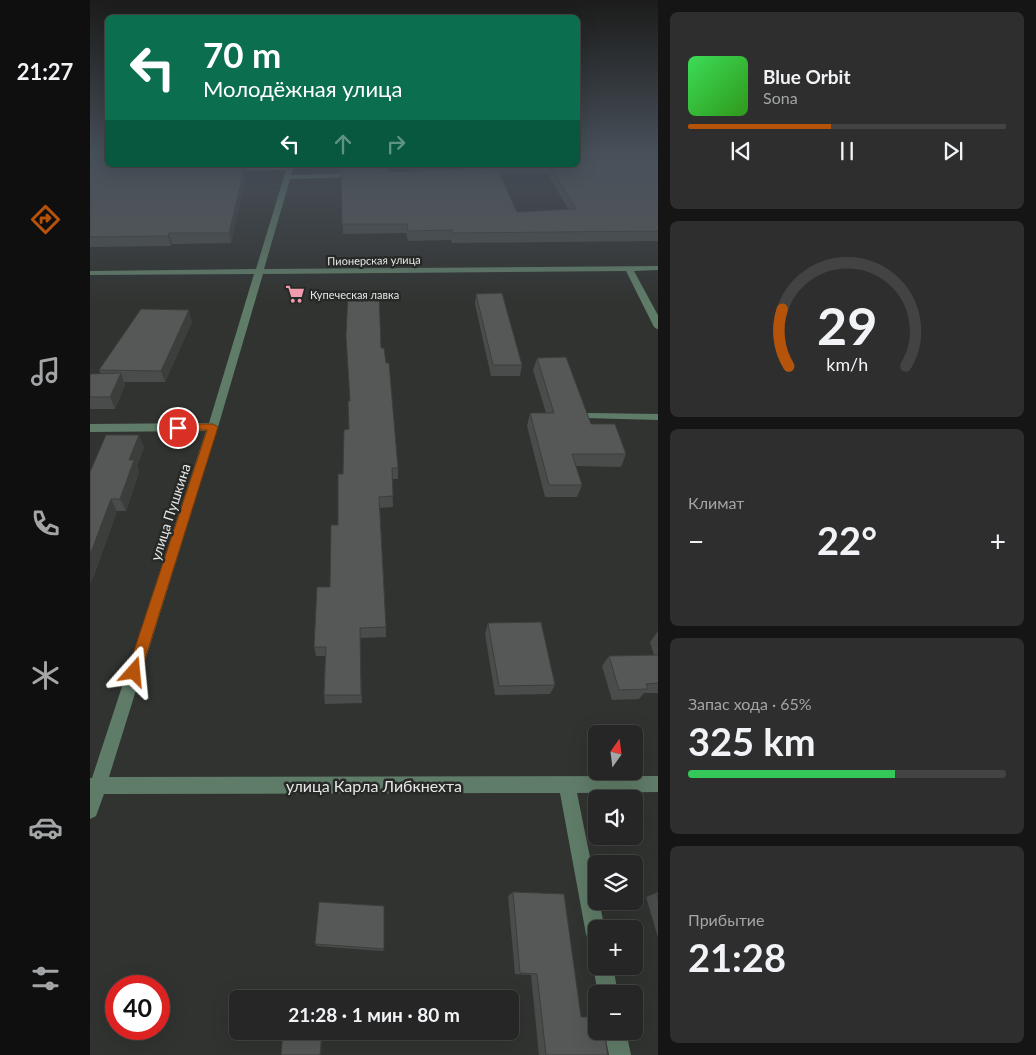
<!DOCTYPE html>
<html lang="ru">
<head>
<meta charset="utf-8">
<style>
	:root { --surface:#252625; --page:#2d2e2d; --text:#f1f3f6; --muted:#a3a5a7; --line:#424342; --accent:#b45309 }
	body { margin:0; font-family:Lato,sans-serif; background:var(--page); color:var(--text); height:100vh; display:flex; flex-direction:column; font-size:19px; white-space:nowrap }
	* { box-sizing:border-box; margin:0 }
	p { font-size:16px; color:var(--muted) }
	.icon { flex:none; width:28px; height:28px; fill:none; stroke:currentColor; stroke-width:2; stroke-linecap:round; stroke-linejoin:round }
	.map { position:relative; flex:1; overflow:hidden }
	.drawer { display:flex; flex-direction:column; gap:12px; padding:12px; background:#141514; width:378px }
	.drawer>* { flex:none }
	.top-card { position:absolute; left:15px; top:15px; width:475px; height:152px; border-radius:8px; box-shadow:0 5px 20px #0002,0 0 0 1px var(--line); background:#0b6e4f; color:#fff; overflow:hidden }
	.needle { width:32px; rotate:14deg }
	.tools { position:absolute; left:498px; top:725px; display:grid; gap:10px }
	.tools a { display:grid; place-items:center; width:55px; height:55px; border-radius:8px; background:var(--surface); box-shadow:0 5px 20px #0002,0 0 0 1px var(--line); font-size:25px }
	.speed { position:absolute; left:15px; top:975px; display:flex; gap:10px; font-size:25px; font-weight:700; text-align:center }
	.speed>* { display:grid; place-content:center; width:65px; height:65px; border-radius:50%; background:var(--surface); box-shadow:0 5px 20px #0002,0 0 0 1px var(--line); line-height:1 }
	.speed .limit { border:8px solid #d22; background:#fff; color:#111 }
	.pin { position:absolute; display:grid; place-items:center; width:42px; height:42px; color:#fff; margin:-21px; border:2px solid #fff; border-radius:50%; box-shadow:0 1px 5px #0007 }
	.me { position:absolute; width:55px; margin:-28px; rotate:18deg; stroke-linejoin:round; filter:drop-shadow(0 0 4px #0008) }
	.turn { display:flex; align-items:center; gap:18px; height:105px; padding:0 15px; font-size:22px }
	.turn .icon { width:65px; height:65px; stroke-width:2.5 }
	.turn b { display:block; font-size:35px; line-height:42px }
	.lanes { display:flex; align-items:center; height:48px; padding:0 15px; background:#0003; justify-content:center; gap:25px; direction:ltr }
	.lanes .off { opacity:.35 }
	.big { font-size:38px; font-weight:700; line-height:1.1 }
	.drawer .widget { flex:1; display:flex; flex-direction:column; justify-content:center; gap:8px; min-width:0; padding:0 18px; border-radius:8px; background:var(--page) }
	.drawer .dial { align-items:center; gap:0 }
	.dial svg { height:130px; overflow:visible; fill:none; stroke:var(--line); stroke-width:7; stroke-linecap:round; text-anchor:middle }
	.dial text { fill:var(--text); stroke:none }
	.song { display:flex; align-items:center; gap:15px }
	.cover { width:60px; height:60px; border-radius:8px; background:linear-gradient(135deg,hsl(130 70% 55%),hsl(110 70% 35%)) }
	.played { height:5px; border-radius:2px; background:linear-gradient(90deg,var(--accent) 45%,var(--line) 45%) }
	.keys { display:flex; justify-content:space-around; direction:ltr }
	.heat { display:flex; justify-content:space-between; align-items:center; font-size:28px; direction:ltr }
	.charge { height:8px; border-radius:4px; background:linear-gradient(90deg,#34c759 65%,var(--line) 0) }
	.trip { position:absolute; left:139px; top:990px; width:290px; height:50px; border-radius:8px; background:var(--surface); box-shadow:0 5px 20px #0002,0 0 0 1px var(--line); font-weight:700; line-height:50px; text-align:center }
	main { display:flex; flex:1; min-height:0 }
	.dock { display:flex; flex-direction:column; width:90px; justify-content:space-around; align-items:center; background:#0f0f0f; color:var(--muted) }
	.dock .icon { width:35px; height:35px }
	.dock .current { color:var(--accent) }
	.dock b { font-size:22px; color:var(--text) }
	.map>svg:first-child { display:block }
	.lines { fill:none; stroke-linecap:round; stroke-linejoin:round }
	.minor { fill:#5f7c68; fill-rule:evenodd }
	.wall { fill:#494c4a; fill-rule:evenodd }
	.shaded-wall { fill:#3c3e3c }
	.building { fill:#555856; stroke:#3c3e3c }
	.route { fill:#b45309; stroke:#753606 }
	.labels { text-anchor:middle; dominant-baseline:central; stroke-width:5; stroke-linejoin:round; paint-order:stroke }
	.far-street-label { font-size:11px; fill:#e5e6e5; stroke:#272927 }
	.far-poi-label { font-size:11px; fill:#e5e6e5; stroke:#272927; text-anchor:start }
	.street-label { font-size:14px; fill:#e5e6e5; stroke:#272927 }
	.near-street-label { font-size:16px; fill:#e5e6e5; stroke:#272927 }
</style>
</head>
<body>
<main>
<nav class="dock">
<b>21:27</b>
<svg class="icon current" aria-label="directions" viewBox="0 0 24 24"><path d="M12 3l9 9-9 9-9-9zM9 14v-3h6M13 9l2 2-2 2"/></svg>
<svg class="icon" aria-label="music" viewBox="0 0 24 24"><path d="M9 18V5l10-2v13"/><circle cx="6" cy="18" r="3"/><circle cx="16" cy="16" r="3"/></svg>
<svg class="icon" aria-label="phone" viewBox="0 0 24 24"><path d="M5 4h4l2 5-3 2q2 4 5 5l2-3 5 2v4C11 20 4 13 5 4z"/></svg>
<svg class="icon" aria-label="climate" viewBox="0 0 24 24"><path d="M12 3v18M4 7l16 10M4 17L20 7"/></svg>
<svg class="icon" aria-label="car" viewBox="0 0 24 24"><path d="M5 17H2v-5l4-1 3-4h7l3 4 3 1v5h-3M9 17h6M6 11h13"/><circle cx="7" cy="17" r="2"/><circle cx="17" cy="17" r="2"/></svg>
<svg class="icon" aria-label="filters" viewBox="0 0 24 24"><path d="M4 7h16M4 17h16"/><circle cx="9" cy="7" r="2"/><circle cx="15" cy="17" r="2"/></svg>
</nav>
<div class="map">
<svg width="569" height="1055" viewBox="0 0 569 1055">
	<rect width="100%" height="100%" fill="#313331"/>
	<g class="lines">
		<g class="minor">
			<path d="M198,165h6l-3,10 67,-2 3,2 -3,2 -68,2 -26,90 395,-3v4l-25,1 25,46v13l-5,-3 -28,-56 -363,3 -45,153 -109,350 550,-1v16l-82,1 19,94v14h3l6,28h-9v15l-7,-3 -3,-7 -26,-141 -456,1 -8,22 -6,3v-41h2l114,-347 -116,1v-8l119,-1 45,-149 -164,1v-4l166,-2 30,-99 -56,1 -3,-2 3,-2z"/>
			<path d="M401,165l12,1 -55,7 -3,-2z"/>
			<path d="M499,413l70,1v6l-74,-2 -1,-2 1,-2z"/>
			<path d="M506,959v7h17l5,28h-20l-5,-28z"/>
			<path d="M514,1031h22l5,24h-22z"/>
		</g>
	</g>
	<g class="wall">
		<path d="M0,155h18v10l139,7 -16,71 -59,1 -1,2 -81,1z"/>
		<path d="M488,155h81v86l-207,2 -1,-3 -43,1 -2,-8 -63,1 -3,-69h47v3l2,4 95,-4 1,-3h93zM458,174l20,35 -51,3 -17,-37z"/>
		<path d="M386,294l46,71 -2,11h-29l-16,-72z"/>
		<path d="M102,322l-27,60h-41l1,3 -10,24h-25v-35h11l-2,-4z"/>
		<path d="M291,348l17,120v11h-6l1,28 -13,1 6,119v10l-26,1 2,65 -37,1 -1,-9 1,-39h-9l-2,-9 16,-60 8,-62 5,-51 6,-45 1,-28z"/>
		<path d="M447,358l54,66 35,30 -5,13 -45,-1 6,19 -5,12h-32l-18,-71 3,-13h16l-13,-43z"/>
		<path d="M16,435l38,12 -7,19 2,6 -13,39h-9l-24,67z"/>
		<path d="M398,623l67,62 -5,9 -55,1 -10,-61z"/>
		<path d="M568,631h1v62h-15l-5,6 -27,1 -10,-34 7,-10 45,-1 -4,-13z"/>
		<path d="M423,892l68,124 27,39h-69l-8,-80 -16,-1 -7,-78z"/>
		<path d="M569,892v49l-13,-44 10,-4z"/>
		<path d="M225,944l69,5 -1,2 -66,-5z"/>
	</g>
	<g class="shaded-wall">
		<path d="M155,165h1l1,7 -16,71 -2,-10z"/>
		<path d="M79,233l3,11 -1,2 -3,-10z"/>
		<path d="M99,310l3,12 -27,60 -4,-11z"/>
		<path d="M31,373l4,12 -10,24 -5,-12z"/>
		<path d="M49,435l5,12 -7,19 2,6 -13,39 -6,-12 9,-39z"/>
		<path d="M21,499l6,12 -27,74v-30z"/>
		<path d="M232,1031h1l-2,24h-1z"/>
	</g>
	<g class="building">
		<path d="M0,155h18v3l-18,1z"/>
		<path d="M488,158l1,2 80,-1v72l-206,2 -1,-3 -44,1 -1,-7h-65l-1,-54 47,-2 1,4 108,-4 20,44 59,-3 -26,-44h28z"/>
		<path d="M25,165h130l-16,68h-60l-1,3 -78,1v-71z"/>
		<path d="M396,165h52l-51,1z"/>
		<path d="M258,293h31l2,55h3l2,15h3l9,105h-6l1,28 -14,1 7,130 -26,1 1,67h-37l2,-48h-12l3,-60h13l1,-62h7v-51h5l1,-44 5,-1 -1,-28h2l-4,-65z"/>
		<path d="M412,293l20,72h-29l-17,-71z"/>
		<path d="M51,309l48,1 -28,61 -62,-1z"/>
		<path d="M476,357l25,67h24l11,30h-54l10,31h-33l-19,-72h24l-17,-55z"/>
		<path d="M31,373l-11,24h-20v-23z"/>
		<path d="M16,435h33l-10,25h5l-14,39h-9l-21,56v-83z"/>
		<path d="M451,622l14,63 -56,1 -11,-63z"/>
		<path d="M569,655v28l-13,1 2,5 -29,1 -10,-34z"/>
		<path d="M423,892l51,2 17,123h15v14h8l4,24h-62l-9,-81 -17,-1z"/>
		<path d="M569,892v8l-3,-7z"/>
		<path d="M229,902l65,4v43l-69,-5z"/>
		<path d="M193,1031h39l-2,24h-39z"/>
	</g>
	<linearGradient id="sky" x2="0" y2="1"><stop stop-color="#1b1c1b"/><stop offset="0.51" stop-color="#48505a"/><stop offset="1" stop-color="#48505a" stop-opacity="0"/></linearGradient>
	<rect width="569" height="303" fill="url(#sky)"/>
	<path class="route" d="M88,424h35l5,3 -77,245 -2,5 -5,2 -5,-2 -2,-5 80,-242h-32l-2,-2z"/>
	<defs>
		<g id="supermarket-bare" transform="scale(1.5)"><path d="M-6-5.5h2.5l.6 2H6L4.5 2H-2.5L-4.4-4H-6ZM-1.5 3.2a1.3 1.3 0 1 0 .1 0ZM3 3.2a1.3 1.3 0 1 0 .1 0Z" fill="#f29aae" stroke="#272927" stroke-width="2.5" paint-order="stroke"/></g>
	</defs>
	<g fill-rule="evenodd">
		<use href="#supermarket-bare" x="205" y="294"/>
	</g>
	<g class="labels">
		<g class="far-street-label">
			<text transform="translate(284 260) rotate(-1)">Пионерская улица</text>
		</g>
		<g class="far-poi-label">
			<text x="220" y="294">Купеческая лавка</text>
		</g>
		<g class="street-label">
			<text transform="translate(80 512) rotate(-72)">улица Пушкина</text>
		</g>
		<g class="near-street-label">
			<text x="284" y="785">улица Карла Либкнехта</text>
		</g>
	</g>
</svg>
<div class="tools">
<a><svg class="needle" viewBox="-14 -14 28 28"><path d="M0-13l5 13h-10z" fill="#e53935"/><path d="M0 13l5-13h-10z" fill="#a3a5a7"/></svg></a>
<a><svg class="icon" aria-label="sound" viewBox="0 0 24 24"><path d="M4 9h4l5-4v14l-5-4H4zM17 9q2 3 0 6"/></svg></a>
<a><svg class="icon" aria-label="layers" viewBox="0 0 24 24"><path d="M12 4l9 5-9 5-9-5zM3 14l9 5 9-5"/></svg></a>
<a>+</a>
<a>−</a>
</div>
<div class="speed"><div class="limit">40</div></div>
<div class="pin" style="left:88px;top:428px;background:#d93025"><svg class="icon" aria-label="arrive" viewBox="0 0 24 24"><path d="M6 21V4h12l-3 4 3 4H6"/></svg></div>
<svg class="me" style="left:44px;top:672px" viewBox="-20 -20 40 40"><path d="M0-17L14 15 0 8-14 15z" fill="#b45309" stroke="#fff" stroke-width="4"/></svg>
<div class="trip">21:28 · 1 мин · 80 m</div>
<div class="top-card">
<div class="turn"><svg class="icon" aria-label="left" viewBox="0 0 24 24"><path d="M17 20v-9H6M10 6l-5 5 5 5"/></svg><div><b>70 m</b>Молодёжная улица</div></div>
<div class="lanes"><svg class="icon" aria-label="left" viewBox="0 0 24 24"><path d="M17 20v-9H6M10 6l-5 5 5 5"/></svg><svg class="icon off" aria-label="ahead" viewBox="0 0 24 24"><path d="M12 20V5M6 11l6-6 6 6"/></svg><svg class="icon off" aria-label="right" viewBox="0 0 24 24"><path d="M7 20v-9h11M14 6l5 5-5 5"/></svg></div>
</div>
</div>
<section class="drawer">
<div class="widget">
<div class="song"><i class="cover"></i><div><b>Blue Orbit</b><p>Sona</p></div></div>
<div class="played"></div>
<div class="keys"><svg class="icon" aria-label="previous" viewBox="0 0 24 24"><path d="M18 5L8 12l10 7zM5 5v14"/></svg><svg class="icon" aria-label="pause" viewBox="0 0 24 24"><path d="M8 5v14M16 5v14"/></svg><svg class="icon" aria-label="next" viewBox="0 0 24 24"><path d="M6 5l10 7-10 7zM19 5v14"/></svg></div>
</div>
<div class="widget dial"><svg viewBox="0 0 100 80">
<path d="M14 69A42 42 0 1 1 86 69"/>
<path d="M14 69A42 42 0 0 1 10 34" stroke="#b45309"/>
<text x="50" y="56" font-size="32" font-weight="700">29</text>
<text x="50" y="72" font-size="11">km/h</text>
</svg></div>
<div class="widget"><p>Климат</p>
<div class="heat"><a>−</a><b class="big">22°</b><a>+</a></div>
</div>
<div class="widget"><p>Запас хода · 65%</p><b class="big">325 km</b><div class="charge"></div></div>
<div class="widget"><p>Прибытие</p><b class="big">21:28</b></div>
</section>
</main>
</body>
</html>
